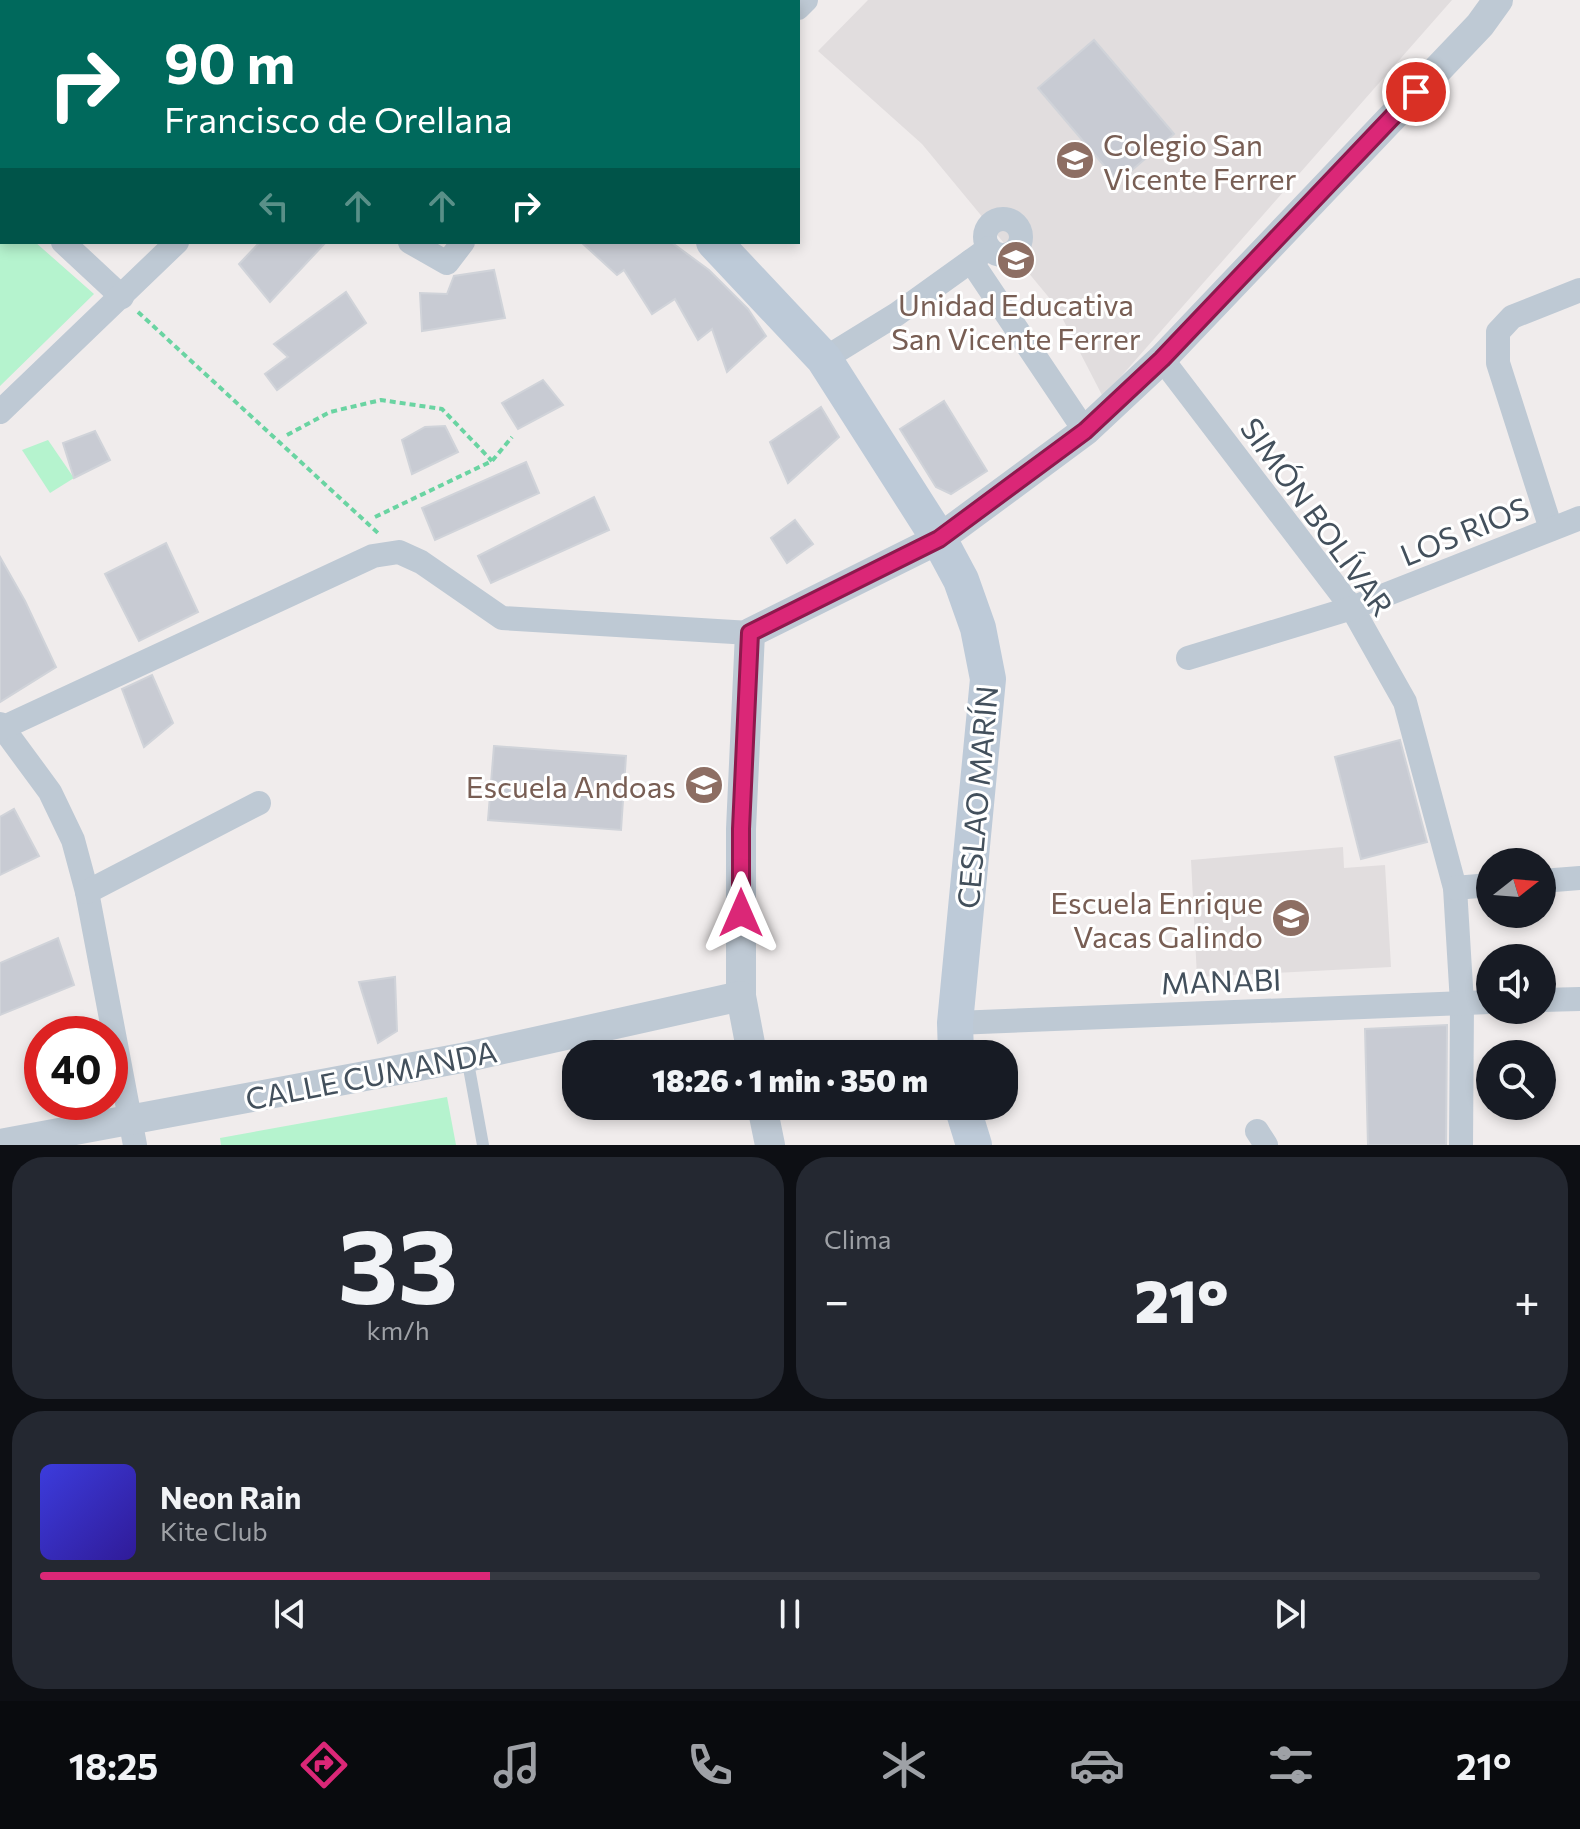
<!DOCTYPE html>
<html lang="es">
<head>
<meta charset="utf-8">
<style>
	:root { --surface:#171b24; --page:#242831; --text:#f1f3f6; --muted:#9ea1a6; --line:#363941; --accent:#db2777 }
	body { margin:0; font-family:Commissioner,sans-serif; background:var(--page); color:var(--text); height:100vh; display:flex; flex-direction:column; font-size:30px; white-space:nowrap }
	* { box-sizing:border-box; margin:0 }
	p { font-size:26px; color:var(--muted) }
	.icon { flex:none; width:44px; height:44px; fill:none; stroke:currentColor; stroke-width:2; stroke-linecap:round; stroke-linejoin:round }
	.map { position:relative; height:1145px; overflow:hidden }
	.panel { display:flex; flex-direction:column; gap:12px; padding:12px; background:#0d0f14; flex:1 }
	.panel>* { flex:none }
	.top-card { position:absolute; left:0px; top:0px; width:800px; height:244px; box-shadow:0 4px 12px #0003; background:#00695c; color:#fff; overflow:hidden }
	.needle { width:52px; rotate:73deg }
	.fabs { position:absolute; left:1476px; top:848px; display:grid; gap:16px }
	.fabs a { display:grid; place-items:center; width:80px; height:80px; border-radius:50%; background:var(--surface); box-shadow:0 4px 12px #0003; font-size:40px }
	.speed { position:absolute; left:24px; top:1016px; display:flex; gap:16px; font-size:40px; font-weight:700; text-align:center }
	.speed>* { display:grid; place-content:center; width:104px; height:104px; border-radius:50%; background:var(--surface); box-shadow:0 4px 12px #0003; line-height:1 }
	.speed .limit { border:12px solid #d22; background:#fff; color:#111 }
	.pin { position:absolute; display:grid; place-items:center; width:68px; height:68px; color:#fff; margin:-34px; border:4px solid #fff; border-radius:50%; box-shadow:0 2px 8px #0007 }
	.me { position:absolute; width:88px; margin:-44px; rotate:0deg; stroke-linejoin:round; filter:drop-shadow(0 0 6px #0008) }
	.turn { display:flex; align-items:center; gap:28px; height:168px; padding:0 32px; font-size:36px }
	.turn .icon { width:104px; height:104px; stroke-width:2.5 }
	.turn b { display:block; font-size:56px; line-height:68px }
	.lanes { display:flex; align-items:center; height:76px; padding:0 32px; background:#0003; justify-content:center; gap:40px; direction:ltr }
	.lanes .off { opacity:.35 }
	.big { font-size:60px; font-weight:800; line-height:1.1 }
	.panel .tile { flex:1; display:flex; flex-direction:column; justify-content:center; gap:12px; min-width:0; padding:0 28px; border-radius:32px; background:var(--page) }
	.panel .dial { align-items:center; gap:0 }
	.dial b { font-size:104px; line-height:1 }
	.song { display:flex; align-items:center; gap:24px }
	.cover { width:96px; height:96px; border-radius:12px; background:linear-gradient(135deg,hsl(240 70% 55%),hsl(250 70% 35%)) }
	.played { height:8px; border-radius:4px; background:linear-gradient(90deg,var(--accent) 30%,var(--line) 30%) }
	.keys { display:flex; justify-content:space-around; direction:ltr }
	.heat { display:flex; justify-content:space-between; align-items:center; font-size:44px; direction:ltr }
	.panel .tiles { flex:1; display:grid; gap:12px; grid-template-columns:1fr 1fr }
	.tile:last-child { grid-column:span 2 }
	.trip { position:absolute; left:562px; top:1040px; width:456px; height:80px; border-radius:32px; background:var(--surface); box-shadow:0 4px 12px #0003; font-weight:800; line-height:80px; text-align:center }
	.menu { display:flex; height:128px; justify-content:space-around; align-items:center; background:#090b0e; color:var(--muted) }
	.menu .icon { width:56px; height:56px }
	.menu .current { color:var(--accent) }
	.menu b { font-size:36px; color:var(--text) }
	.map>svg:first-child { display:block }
	.education { fill:#e1ddde }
	.green { fill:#b5f3ce }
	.building { fill:#c8cbd3; stroke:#d0d3d9; stroke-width:2 }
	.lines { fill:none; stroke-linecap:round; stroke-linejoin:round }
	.path { stroke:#6ad4a2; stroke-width:4; stroke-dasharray:6 4; stroke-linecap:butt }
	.service { stroke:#bec9d4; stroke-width:12 }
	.minor { stroke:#bec9d4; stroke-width:24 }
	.tertiary { stroke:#bec9d4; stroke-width:30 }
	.secondary { stroke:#bdcad8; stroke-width:36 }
	.route-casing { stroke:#8e194d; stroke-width:20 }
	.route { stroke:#db2777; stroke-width:14 }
	.labels { text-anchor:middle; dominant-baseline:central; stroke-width:6; stroke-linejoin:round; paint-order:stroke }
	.education-label { font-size:30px; fill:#785e54; stroke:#fff; text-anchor:end }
	.street-label { font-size:30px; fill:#43505c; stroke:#fff }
</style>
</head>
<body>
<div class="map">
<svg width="1580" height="1145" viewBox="0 0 1580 1145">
	<rect width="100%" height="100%" fill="#f0ecec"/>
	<g class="education">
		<path d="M868,0h584l-349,397 -47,-91 -134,-162 -104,-93z"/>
		<path d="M1343,847l1,21 41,-3 6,102 -194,10 -6,-117z"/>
	</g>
	<g class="green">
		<path d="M0,211l2,31h33l59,52 -94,92z"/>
		<path d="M48,440l26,38 -24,15 -28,-43z"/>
		<path d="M447,1097l9,48h-235l-1,-7z"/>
	</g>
	<g class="building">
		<path d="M1094,40l80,94 -56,48 -80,-94z"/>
		<path d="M260,242h66l-56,60 -31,-38z"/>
		<path d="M581,242h90l38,28 39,39 18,27 -39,36 -15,-43 -14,11 -23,-41 -23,15 -28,-44 -7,5z"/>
		<path d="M494,270l11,48 -83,13 -2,-38 27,1 7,-18z"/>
		<path d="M346,292l20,31 -89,67 -12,-16 23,-17 -14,-13z"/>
		<path d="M543,380l20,25 -45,24 -16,-26z"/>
		<path d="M944,401l43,70 -36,23 -15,-7 -36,-58z"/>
		<path d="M821,407l18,30 -51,46 -18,-41z"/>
		<path d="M445,426l13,26 -46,22 -10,-34 23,-13z"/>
		<path d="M95,431l15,29 -36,18 -11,-35z"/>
		<path d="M526,462l13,31 -104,47 -13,-32z"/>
		<path d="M594,497l15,33 -118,53 -13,-27z"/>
		<path d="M795,520l18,24 -26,19 -16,-25z"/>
		<path d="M166,543l32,69 -59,29 -34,-67z"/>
		<path d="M0,557l25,44 31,66 -56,35z"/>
		<path d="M152,675l21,48 -29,24 -22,-58z"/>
		<path d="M1400,740l27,102 -66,17 -26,-102z"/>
		<path d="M494,746l132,10 -5,74 -133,-10z"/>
		<path d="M14,809l25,47 -39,19v-58z"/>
		<path d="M58,938l16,47 -74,30v-52z"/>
		<path d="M395,977l2,54 -19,12 -19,-61z"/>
		<path d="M1447,1025l-1,120h-78l-3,-116z"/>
	</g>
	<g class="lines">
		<g class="path">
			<path d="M138,312l241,222"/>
			<path d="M287,435l43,-23 51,-12 61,9 50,52"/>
			<path d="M375,517l117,-56 20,-24"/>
		</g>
		<path class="service" d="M467,1057l16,88"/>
		<g class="minor">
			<path d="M217,0l1,2"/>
			<path d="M415,2l2,-2"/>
			<path d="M798,8l8,-8"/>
			<path d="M0,185l2,2"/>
			<circle cx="1003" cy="237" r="18"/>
			<path d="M63,242l59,55"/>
			<path d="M410,242l37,21 16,-21"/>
			<path d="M971,261l114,170"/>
			<path d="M824,359l73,-45 92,-66"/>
			<path d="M1162,359l190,249 53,94 50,186 7,115 -1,142"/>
			<path d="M0,412l177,-170"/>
			<path d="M1551,529l-53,-166v-31l14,-15 68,-27"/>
			<path d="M1188,658l164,-50 228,-90"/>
			<path d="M0,724l50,68 23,48 14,52 48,253"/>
			<path d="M0,729l373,-173 26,-4 22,10 81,56 248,15"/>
			<path d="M1542,881l38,-3"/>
			<path d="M1455,888l35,-3"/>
			<path d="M87,892l172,-89"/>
			<path d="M1542,1000l38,-1"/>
			<path d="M955,1023l535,-21"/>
			<path d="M1257,1131l9,14"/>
		</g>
		<g class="tertiary">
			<path d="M752,1054l-11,-58v-167l9,-196 189,-94 146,-108 77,-72 318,-334 18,-25"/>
			<path d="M762,1106l8,39"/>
			<path d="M0,1144l467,-87 274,-61"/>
		</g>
		<g class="secondary">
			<path d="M438,0l2,2"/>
			<path d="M714,242l110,117 115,180 22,41 17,48 10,51 -33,344 1,31"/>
			<path d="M962,1106l12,39"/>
		</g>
	</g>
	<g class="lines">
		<g class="route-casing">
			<path id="route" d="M741,913v-84l9,-196 189,-94 146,-108 77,-72 254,-267"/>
		</g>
		<use href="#route" class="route"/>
	</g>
	<defs>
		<g id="school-disc" transform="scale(2)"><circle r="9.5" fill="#8d6e63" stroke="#fff"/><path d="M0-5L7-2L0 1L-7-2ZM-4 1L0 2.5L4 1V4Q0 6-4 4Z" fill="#fff"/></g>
	</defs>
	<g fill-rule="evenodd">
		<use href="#school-disc" x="1075" y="160"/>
		<use href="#school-disc" x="1016" y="260"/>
		<use href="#school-disc" x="704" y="785"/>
		<use href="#school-disc" x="1291" y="918"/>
	</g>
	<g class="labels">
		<g class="education-label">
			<text x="1103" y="143" text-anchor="start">Colegio San<tspan x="1103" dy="34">Vicente Ferrer</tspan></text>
			<text x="1016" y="303" text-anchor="middle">Unidad Educativa<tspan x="1016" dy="34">San Vicente Ferrer</tspan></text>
			<text x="676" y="785">Escuela Andoas</text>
			<text x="1263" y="901">Escuela Enrique<tspan x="1263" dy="34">Vacas Galindo</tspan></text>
		</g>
		<g class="street-label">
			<text transform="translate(1318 516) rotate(54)">SIMÓN BOLÍVAR</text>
			<text transform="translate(1464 530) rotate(-22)">LOS RIOS</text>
			<text transform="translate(976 797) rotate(-85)">CESLAO MARÍN</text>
			<text transform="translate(1221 980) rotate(-2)">MANABI</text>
			<text transform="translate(371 1074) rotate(-11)">CALLE CUMANDA</text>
		</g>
	</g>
</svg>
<div class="fabs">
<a><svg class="needle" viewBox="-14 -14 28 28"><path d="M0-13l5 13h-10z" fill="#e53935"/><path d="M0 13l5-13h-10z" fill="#9ea1a6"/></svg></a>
<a><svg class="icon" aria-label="sound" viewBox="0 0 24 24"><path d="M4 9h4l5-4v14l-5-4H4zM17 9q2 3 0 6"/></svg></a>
<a><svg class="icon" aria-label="search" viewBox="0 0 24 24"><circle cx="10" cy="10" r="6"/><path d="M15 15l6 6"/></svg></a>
</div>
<div class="speed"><div class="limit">40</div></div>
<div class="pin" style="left:1416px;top:92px;background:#d93025"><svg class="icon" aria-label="arrive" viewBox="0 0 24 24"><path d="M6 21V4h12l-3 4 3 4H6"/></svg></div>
<svg class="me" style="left:741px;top:913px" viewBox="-20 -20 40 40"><path d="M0-17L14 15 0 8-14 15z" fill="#db2777" stroke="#fff" stroke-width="4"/></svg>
<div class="trip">18:26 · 1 min · 350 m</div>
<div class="top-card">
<div class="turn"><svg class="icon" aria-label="right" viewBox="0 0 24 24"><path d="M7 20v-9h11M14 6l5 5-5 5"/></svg><div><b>90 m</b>Francisco de Orellana</div></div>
<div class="lanes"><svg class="icon off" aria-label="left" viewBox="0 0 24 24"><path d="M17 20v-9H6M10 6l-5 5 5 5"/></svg><svg class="icon off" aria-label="ahead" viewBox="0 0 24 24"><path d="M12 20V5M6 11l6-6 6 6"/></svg><svg class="icon off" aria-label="ahead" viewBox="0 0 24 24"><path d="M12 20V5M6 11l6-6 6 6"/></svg><svg class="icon" aria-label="right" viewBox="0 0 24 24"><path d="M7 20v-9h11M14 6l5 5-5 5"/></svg></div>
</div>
</div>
<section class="panel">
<div class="tiles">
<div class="tile dial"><b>33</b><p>km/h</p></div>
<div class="tile"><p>Clima</p>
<div class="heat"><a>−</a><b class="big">21°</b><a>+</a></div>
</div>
<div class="tile">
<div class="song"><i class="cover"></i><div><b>Neon Rain</b><p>Kite Club</p></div></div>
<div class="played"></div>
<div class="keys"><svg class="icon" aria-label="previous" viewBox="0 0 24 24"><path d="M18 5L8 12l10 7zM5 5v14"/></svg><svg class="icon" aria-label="pause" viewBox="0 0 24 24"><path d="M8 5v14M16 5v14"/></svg><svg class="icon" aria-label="next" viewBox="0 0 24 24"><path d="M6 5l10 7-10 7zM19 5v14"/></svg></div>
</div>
</div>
</section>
<nav class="menu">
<b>18:25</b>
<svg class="icon current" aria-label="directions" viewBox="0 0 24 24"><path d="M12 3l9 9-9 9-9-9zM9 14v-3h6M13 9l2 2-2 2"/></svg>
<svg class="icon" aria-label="music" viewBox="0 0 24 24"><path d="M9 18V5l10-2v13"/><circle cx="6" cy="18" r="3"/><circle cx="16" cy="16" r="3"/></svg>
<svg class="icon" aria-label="phone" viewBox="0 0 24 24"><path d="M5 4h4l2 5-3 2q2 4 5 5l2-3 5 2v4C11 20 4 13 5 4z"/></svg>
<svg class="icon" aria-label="climate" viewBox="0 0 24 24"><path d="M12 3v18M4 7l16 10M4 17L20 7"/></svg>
<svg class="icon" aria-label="car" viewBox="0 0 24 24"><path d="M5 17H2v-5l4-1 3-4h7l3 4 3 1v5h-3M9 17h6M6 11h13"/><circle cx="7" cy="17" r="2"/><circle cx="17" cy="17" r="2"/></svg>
<svg class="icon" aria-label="filters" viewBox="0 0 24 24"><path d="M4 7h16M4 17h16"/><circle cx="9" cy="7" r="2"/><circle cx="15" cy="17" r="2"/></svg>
<b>21°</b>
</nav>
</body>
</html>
